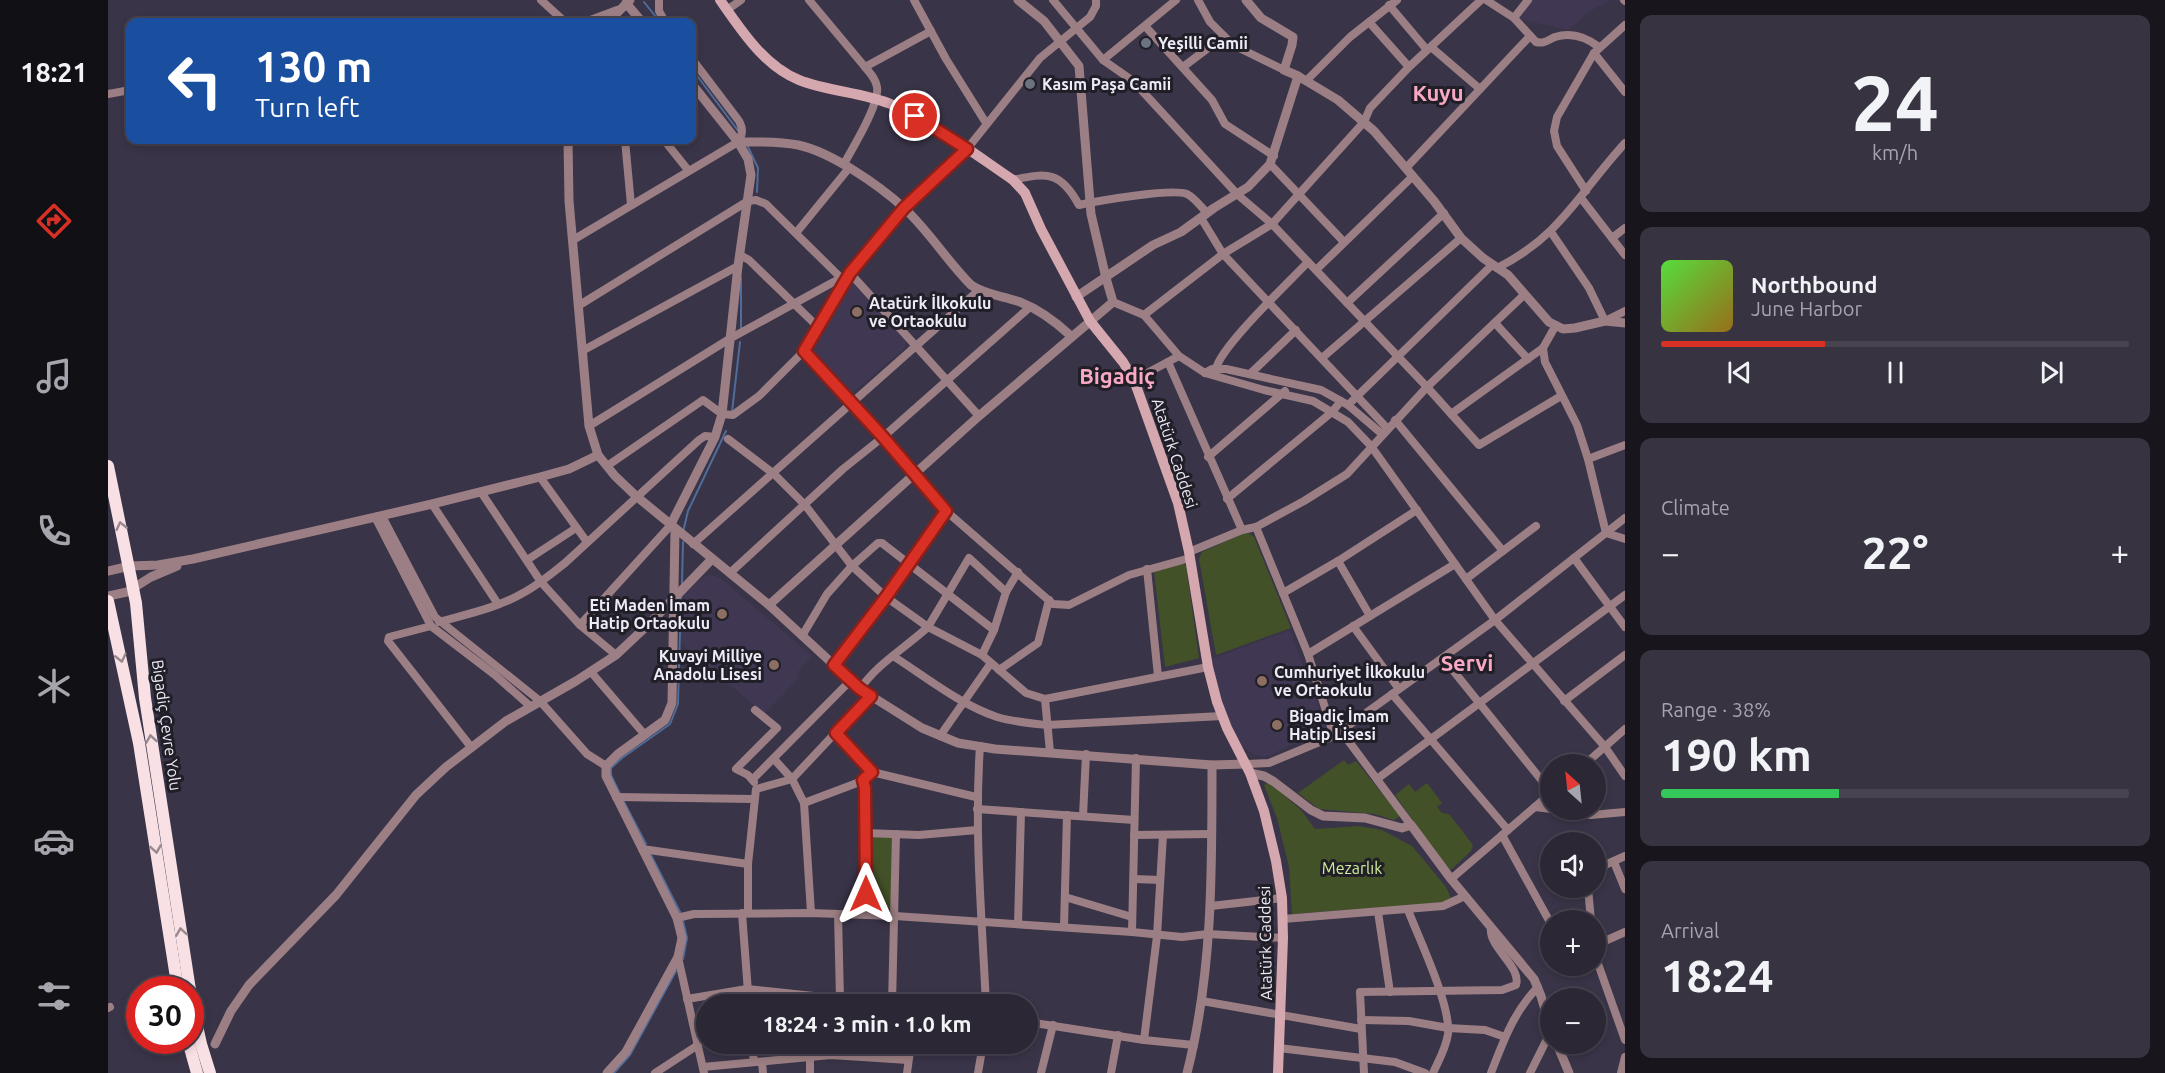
<!DOCTYPE html>
<html lang="en">
<head>
<meta charset="utf-8">
<style>
	:root { --surface:#2b2735; --page:#373341; --text:#f1f3f6; --muted:#a6a5ad; --line:#474450; --accent:#d93025 }
	body { margin:0; font-family:Ubuntu,sans-serif; background:var(--page); color:var(--text); height:100vh; display:flex; flex-direction:column; font-size:22px; white-space:nowrap }
	* { box-sizing:border-box; margin:0 }
	p { font-size:20px; color:var(--muted) }
	.icon { flex:none; width:33px; height:33px; fill:none; stroke:currentColor; stroke-width:2; stroke-linecap:round; stroke-linejoin:round }
	.map { position:relative; flex:1; overflow:hidden }
	.panel { display:flex; flex-direction:column; gap:15px; padding:15px; background:#18151d; width:540px }
	.panel>* { flex:none }
	.guide { position:absolute; left:18px; top:18px; width:570px; height:126px; border-radius:12px; box-shadow:0 3px 9px #0003,0 0 0 2px var(--line); background:#1a4fa0; color:#fff; overflow:hidden }
	.needle { width:39px; rotate:333deg }
	.tools { position:absolute; left:1432px; top:754px; display:grid; gap:12px }
	.tools a { display:grid; place-items:center; width:66px; height:66px; border-radius:50%; background:var(--surface); box-shadow:0 3px 9px #0003,0 0 0 2px var(--line); font-size:30px }
	.speed { position:absolute; left:18px; top:976px; display:flex; gap:12px; font-size:30px; font-weight:700; text-align:center }
	.speed>* { display:grid; place-content:center; width:78px; height:78px; border-radius:50%; background:var(--surface); box-shadow:0 3px 9px #0003,0 0 0 2px var(--line); line-height:1 }
	.speed .limit { border:9px solid #d22; background:#fff; color:#111 }
	.pin { position:absolute; display:grid; place-items:center; width:51px; height:51px; color:#fff; margin:-26px; border:3px solid #fff; border-radius:50%; box-shadow:0 2px 6px #0007 }
	.me { position:absolute; width:66px; margin:-33px; rotate:0deg; stroke-linejoin:round; filter:drop-shadow(0 0 4px #0008) }
	.turn { display:flex; align-items:center; gap:21px; height:126px; padding:0 30px; font-size:27px }
	.turn .icon { width:78px; height:78px; stroke-width:2.5 }
	.turn b { display:block; font-size:42px; line-height:51px }
	.big { font-size:45px; font-weight:700; line-height:1.1 }
	.panel .widget { flex:1; display:flex; flex-direction:column; justify-content:center; gap:9px; min-width:0; padding:0 21px; border-radius:12px; background:var(--page) }
	.panel .dial { align-items:center; gap:0 }
	.dial b { font-size:78px; line-height:1 }
	.song { display:flex; align-items:center; gap:18px }
	.cover { width:72px; height:72px; border-radius:9px; background:linear-gradient(135deg,hsl(110 70% 55%),hsl(40 70% 35%)) }
	.played { height:6px; border-radius:3px; background:linear-gradient(90deg,var(--accent) 35%,var(--line) 35%) }
	.keys { display:flex; justify-content:space-around; direction:ltr }
	.heat { display:flex; justify-content:space-between; align-items:center; font-size:33px; direction:ltr }
	.charge { height:9px; border-radius:4px; background:linear-gradient(90deg,#34c759 38%,var(--line) 0) }
	.trip { position:absolute; left:588px; top:994px; width:342px; height:60px; border-radius:30px; background:var(--surface); box-shadow:0 3px 9px #0003,0 0 0 2px var(--line); font-weight:700; line-height:60px; text-align:center }
	main { display:flex; flex:1; min-height:0 }
	.dock { display:flex; flex-direction:column; width:108px; justify-content:space-around; align-items:center; background:#111015; color:var(--muted) }
	.dock .icon { width:42px; height:42px }
	.dock .on { color:var(--accent) }
	.dock b { font-size:27px; color:var(--text) }
	.map>svg:first-child { display:block }
	.built { fill:#403852 }
	.green { fill:#435128 }
	.lines { fill:none; stroke-linecap:round; stroke-linejoin:round }
	.stream { stroke:#4f6c9b; stroke-width:2 }
	.minor { stroke:#9c7f84; stroke-width:8 }
	.tertiary { stroke:#9c7f84; stroke-width:9 }
	.secondary { stroke:#d5a7ae; stroke-width:10 }
	.trunk { stroke:#f8e0e4; stroke-width:12 }
	.oneway { stroke:#97898e }
	.route-casing { stroke:#8d1f18; stroke-width:15 }
	.route { stroke:#d93025; stroke-width:10 }
	.worship-dot { fill:#6b7280; stroke:#201e26; stroke-width:2 }
	.education-dot { fill:#8d6e63; stroke:#201e26; stroke-width:2 }
	.labels { text-anchor:middle; dominant-baseline:central; stroke-width:6; stroke-linejoin:round; paint-order:stroke }
	.poi-label { font-size:16px; font-weight:bold; fill:#eeebf7; stroke:#201e26; text-anchor:start }
	.street-label { font-size:16px; fill:#eeebf7; stroke:#201e26 }
	.park-label { font-size:16px; fill:#d1ee9b; stroke:#201e26 }
	.district-label { font-size:22px; font-weight:bold; fill:#f8a8c3; stroke:#201e26 }
</style>
</head>
<body>
<main>
<nav class="dock">
<b>18:21</b>
<svg class="icon on" aria-label="directions" viewBox="0 0 24 24"><path d="M12 3l9 9-9 9-9-9zM9 14v-3h6M13 9l2 2-2 2"/></svg>
<svg class="icon" aria-label="music" viewBox="0 0 24 24"><path d="M9 18V5l10-2v13"/><circle cx="6" cy="18" r="3"/><circle cx="16" cy="16" r="3"/></svg>
<svg class="icon" aria-label="phone" viewBox="0 0 24 24"><path d="M5 4h4l2 5-3 2q2 4 5 5l2-3 5 2v4C11 20 4 13 5 4z"/></svg>
<svg class="icon" aria-label="climate" viewBox="0 0 24 24"><path d="M12 3v18M4 7l16 10M4 17L20 7"/></svg>
<svg class="icon" aria-label="car" viewBox="0 0 24 24"><path d="M5 17H2v-5l4-1 3-4h7l3 4 3 1v5h-3M9 17h6M6 11h13"/><circle cx="7" cy="17" r="2"/><circle cx="17" cy="17" r="2"/></svg>
<svg class="icon" aria-label="filters" viewBox="0 0 24 24"><path d="M4 7h16M4 17h16"/><circle cx="9" cy="7" r="2"/><circle cx="15" cy="17" r="2"/></svg>
</nav>
<div class="map">
<svg width="1517" height="1073" viewBox="0 0 1517 1073">
	<rect width="100%" height="100%" fill="#393447"/>
	<g class="built">
		<path d="M1424,0h78l-20,11 -22,19 -48,-11 3,-8z"/>
		<path d="M746,281l52,60 -1,7 -55,47 -39,-45 38,-67z"/>
		<path d="M604,575l8,3 92,78 -15,17 3,4 -36,37 -83,-71 -1,-46 25,-21z"/>
		<path d="M1182,630l36,97 -55,28 -9,2 -9,-3 -14,-10 -23,-55 -4,-30z"/>
	</g>
	<g class="green">
		<path d="M1139,532l7,5 37,91 -75,27 -17,-96 3,-7z"/>
		<path d="M1072,563l6,2 13,93 -34,9 -11,-95z"/>
		<path d="M1236,760l4,5 8,-4 44,55 -6,4 -20,-6 -55,-5 -21,-16z"/>
		<path d="M1161,782l32,28 14,19 44,-3 23,4 30,16 34,41 5,11 -9,5 -150,11 -3,-47 -12,-49 -13,-33z"/>
		<path d="M1319,783l15,20 -5,4 5,6 7,1 24,31 -2,6 -19,18h-5l-52,-74 14,-11 6,8z"/>
		<path d="M762,835l23,2 -2,72 -22,-2z"/>
	</g>
	<g class="lines">
		<g class="stream">
			<path d="M536,2l16,20"/>
			<path d="M584,69l47,63"/>
			<path d="M640,147l10,21 -1,24"/>
			<path d="M633,329v-51"/>
			<path d="M624,412l8,-70"/>
			<path d="M575,532l5,-21 38,-80"/>
			<path d="M574,584l1,-42"/>
			<path d="M512,794l-9,-19v-7l11,-10 48,-34 8,-20 3,-108"/>
			<path d="M516,802l22,42"/>
			<path d="M543,855l31,61"/>
			<path d="M575,959l4,-21 -4,-17"/>
			<path d="M506,1073l16,-18 46,-84"/>
		</g>
		<g class="minor">
			<path d="M433,0l24,22"/>
			<path d="M551,0v11l6,11"/>
			<path d="M701,0l56,67c5,6 11,12 12,20 3,17 -25,62 -33,77"/>
			<path d="M806,0l32,59 40,64"/>
			<path d="M945,0l50,60 30,21 105,114 34,29 155,163 52,58 82,-49"/>
			<path d="M1090,0l12,22 23,23 51,25"/>
			<path d="M1378,0l28,18"/>
			<path d="M1420,0l-14,18 22,24c8,2 12,-2 19,-5 16,-5 31,0 44,10"/>
			<path d="M1516,0l1,1"/>
			<path d="M1281,5l38,45"/>
			<path d="M619,10l14,-10"/>
			<path d="M477,22l32,-12"/>
			<path d="M1261,22l40,45"/>
			<path d="M1037,26l67,74 13,24 49,32"/>
			<path d="M1323,47l49,42"/>
			<path d="M1486,53l31,39"/>
			<path d="M995,60l73,-60"/>
			<path d="M757,67l66,-36"/>
			<path d="M1075,67l41,-31"/>
			<path d="M1199,80l43,-43 47,-37"/>
			<path d="M0,94l22,-4"/>
			<path d="M517,140l6,65"/>
			<path d="M556,140l24,30"/>
			<path d="M1162,164l74,78"/>
			<path d="M1298,168l124,-132"/>
			<path d="M905,180c35,-8 48,-8 66,25 18,-4 93,-17 108,-11 8,4 14,13 20,19"/>
			<path d="M1478,191l-29,-45 -3,-15 3,-14 37,-64 31,-28"/>
			<path d="M1473,198l44,57"/>
			<path d="M1093,218l22,36 164,174"/>
			<path d="M1443,232l38,56 16,33 20,-10"/>
			<path d="M688,233l53,-65"/>
			<path d="M1504,238l13,-10"/>
			<path d="M465,240l165,-98c5,-7 5,-14 1,-21l-47,-62"/>
			<path d="M632,255l9,5 70,68"/>
			<path d="M1389,268c63,-31 83,-76 128,-125"/>
			<path d="M1208,270l97,-94"/>
			<path d="M1005,302l31,13 35,41"/>
			<path d="M1239,303l97,-90"/>
			<path d="M470,306l170,-105 8,-1 10,4 74,73"/>
			<path d="M1036,315l79,-61 49,-30 92,-102 6,-14 39,-41 72,-67"/>
			<path d="M1387,323l33,36"/>
			<path d="M1448,325l-13,23 2,14 32,63 11,34 18,74 19,6"/>
			<path d="M474,351l156,-85"/>
			<path d="M696,351l79,86 63,74 107,93 16,1 60,-30 61,-17"/>
			<path d="M1214,358l139,-120"/>
			<path d="M1060,362l74,168"/>
			<path d="M1108,369c4,-22 74,-88 92,-107"/>
			<path d="M1097,373l7,-4h14l95,21 27,15 34,29"/>
			<path d="M1142,374l46,-44"/>
			<path d="M1026,380l45,-24 26,17 59,17 49,11 35,21 23,24 124,174 110,127 20,29"/>
			<path d="M1240,405l144,-140"/>
			<path d="M1343,414l92,-66"/>
			<path d="M1287,420l108,131"/>
			<path d="M481,426l142,-88 119,-65 129,143"/>
			<path d="M620,439l46,35 31,31 47,61 34,31 42,30 41,-69 37,34"/>
			<path d="M1100,457l77,-66"/>
			<path d="M1480,459l37,-14"/>
			<path d="M499,466l96,-66 19,14 11,1 26,-19 45,-45 46,-78 54,-65 63,-59 73,-91 50,-41 6,-11v-6"/>
			<path d="M432,477l47,65"/>
			<path d="M373,492l60,90 39,43 36,30"/>
			<path d="M1119,499l105,-87 9,-11"/>
			<path d="M324,504l66,100"/>
			<path d="M274,516l53,101 105,84 47,53 19,12"/>
			<path d="M267,517l56,109"/>
			<path d="M1148,527l52,127 26,82"/>
			<path d="M585,544l286,-254"/>
			<path d="M1081,552l53,-22 14,-3 48,-26 43,-27 80,-87 98,-93"/>
			<path d="M1466,558l51,69"/>
			<path d="M419,560l49,-32"/>
			<path d="M1230,561l32,55"/>
			<path d="M1039,569l11,107"/>
			<path d="M910,572l-12,20 -12,38 -12,25 44,38 19,6 163,-32"/>
			<path d="M622,573l113,-104 40,-32 147,-130"/>
			<path d="M1358,579l70,-53"/>
			<path d="M1175,593l55,-32 79,-51"/>
			<path d="M331,622c28,-8 58,-14 84,-29 15,-8 28,-19 42,-30l134,-123 6,-4 10,1"/>
			<path d="M472,625l90,-99"/>
			<path d="M1245,626l46,63"/>
			<path d="M694,636l25,-42 25,-28 26,-23h4l112,87"/>
			<path d="M1200,654l147,-90"/>
			<path d="M785,656c33,21 66,48 104,61 16,5 33,6 50,8l175,-9"/>
			<path d="M1335,658l108,134"/>
			<path d="M726,665l52,-68 60,-86"/>
			<path d="M891,670l39,-27 11,-43"/>
			<path d="M483,672l54,63"/>
			<path d="M752,689c18,-26 45,-41 68,-62l54,28"/>
			<path d="M1284,694l116,136"/>
			<path d="M937,699l5,53"/>
			<path d="M1456,701l61,-46"/>
			<path d="M1233,731l70,94"/>
			<path d="M728,733l36,39 104,25"/>
			<path d="M832,736l51,-73"/>
			<path d="M872,746c-6,87 2,172 6,259"/>
			<path d="M363,747l-83,-106 1,-4 42,-11 64,49 35,31"/>
			<path d="M666,759l18,20 12,24 53,-20 15,-11"/>
			<path d="M1139,764l22,-1 65,-27 161,-116 130,-102"/>
			<path d="M1476,765l41,-36"/>
			<path d="M645,779l98,-99"/>
			<path d="M1269,779l248,-184"/>
			<path d="M755,780l2,8 1,127"/>
			<path d="M646,782l-6,-7 -12,-6 41,-41 -22,-18"/>
			<path d="M508,797l137,2"/>
			<path d="M696,803l7,110"/>
			<path d="M1427,807l16,2"/>
			<path d="M869,809l157,11"/>
			<path d="M1449,810l34,5 34,-3"/>
			<path d="M975,816l3,-62"/>
			<path d="M757,833l54,2 58,-5"/>
			<path d="M1026,835l77,-1"/>
			<path d="M1394,835l49,89"/>
			<path d="M534,849l106,15"/>
			<path d="M1506,862l11,27"/>
			<path d="M1488,869l29,-13"/>
			<path d="M1026,879l26,1"/>
			<path d="M1343,879l100,-86"/>
			<path d="M1480,888l3,33"/>
			<path d="M957,897l67,20"/>
			<path d="M1103,906l71,-8"/>
			<path d="M1300,910c11,29 43,95 40,124 -2,14 -9,26 -15,39"/>
			<path d="M1270,912l12,80"/>
			<path d="M634,913l7,92"/>
			<path d="M640,913v-49l8,-75 36,-10 79,-84"/>
			<path d="M730,914l2,85"/>
			<path d="M569,918l17,-4 117,-1 84,3 237,16 50,5 26,-3 75,4"/>
			<path d="M1175,919l160,-13 22,-10"/>
			<path d="M910,924l3,-112"/>
			<path d="M956,927l3,-112"/>
			<path d="M1024,932l4,-174"/>
			<path d="M1488,945l29,-13"/>
			<path d="M570,957l26,116"/>
			<path d="M1488,958l29,82"/>
			<path d="M579,999l60,-10 152,16"/>
			<path d="M1094,1001l159,28"/>
			<path d="M784,1004l4,-170"/>
			<path d="M0,1008l2,-1"/>
			<path d="M1253,1020l48,1 39,7 37,2 20,7"/>
			<path d="M920,1022l116,18 50,5"/>
			<path d="M1036,1040l13,-104 6,-101"/>
			<path d="M644,1044l2,18"/>
			<path d="M723,1044v11"/>
			<path d="M1171,1048l116,14 30,11"/>
			<path d="M702,1057v16"/>
			<path d="M654,1062l1,11"/>
			<path d="M595,1067l128,-12 77,5"/>
			<path d="M547,1073l43,-28"/>
			<path d="M799,1073l4,-29"/>
			<path d="M870,1073l5,-29"/>
			<path d="M933,1073l12,-48"/>
			<path d="M1003,1073l7,-38"/>
			<path d="M1256,1073l-4,-81 142,-2 14,-5c6,-18 -28,-38 -25,-57"/>
			<path d="M1383,1073c12,-31 23,-62 47,-86"/>
			<path d="M1422,1073l21,-42"/>
			<path d="M1513,1073l4,-16"/>
		</g>
		<g class="tertiary">
			<path d="M518,3l16,19"/>
			<path d="M500,22l22,-22"/>
			<path d="M1190,76l40,24 36,31 60,70 27,37 22,20 25,17 41,47 14,7 12,-1 30,-7 20,2"/>
			<path d="M584,84l46,58c20,0 40,-1 60,3 33,7 81,40 106,63 25,23 43,53 67,77 14,10 33,11 49,17 18,7 37,21 51,34"/>
			<path d="M460,140l1,61 20,225 9,29 17,21 21,20 133,109 91,84 62,39 36,15 37,6 217,16 35,-1"/>
			<path d="M968,297l77,-52 28,-13 33,-24 34,-21 22,-23 28,-88 -14,-6 8,-25 1,-8 -32,-19 -15,-18"/>
			<path d="M562,526l45,-89 7,-23 16,-148 13,-91 -3,-16 -10,-17"/>
			<path d="M0,571l22,-5 28,-1 35,-6 239,-55 108,-27 29,-8 29,-14"/>
			<path d="M0,596l19,-4 24,-15 26,-11"/>
			<path d="M661,605l210,-189 134,-114 -7,-24 -15,-64 -12,-148 -35,-45 -26,-21"/>
			<path d="M1142,773l14,3 9,5 38,29 12,6 42,2 37,10 9,-3 40,54 83,100 7,17 10,35"/>
			<path d="M107,1044l16,-33 18,-26 87,-90 80,-100 30,-28 60,-46 70,-40 40,-26 34,-32 62,-64"/>
			<path d="M1449,1044l12,29"/>
			<path d="M499,1073l19,-21 52,-95 4,-19 -5,-20 -71,-142v-10l12,-12 47,-34 7,-17 3,-173"/>
			<path d="M1079,1073c26,-101 25,-205 25,-308"/>
		</g>
		<path class="secondary" d="M612,0c21,30 44,66 79,80 30,12 64,12 94,25 40,17 83,50 120,75l12,13 16,36 49,92 33,41 11,18 44,123 11,49 19,115 9,35 10,26 23,45 14,38 12,50 6,37 1,40 -5,135"/>
		<g class="trunk">
			<path d="M0,466l28,137 9,95 45,292"/>
			<path d="M0,601l31,142 39,247"/>
			<path d="M82,994l11,50 9,29"/>
			<path d="M80,1041l9,32"/>
		</g>
	</g>
	<defs><path id="oneway-chevron" d="M-2-3.5L2.5 0L-2 3.5" fill="none" stroke-width="1.6" stroke-linecap="round" stroke-linejoin="round" transform="scale(1.5)"/></defs>
	<g class="oneway">
		<use href="#oneway-chevron" transform="translate(13 526) rotate(-103)"/>
		<use href="#oneway-chevron" transform="translate(13 658) rotate(77)"/>
		<use href="#oneway-chevron" transform="translate(43 739) rotate(-99)"/>
		<use href="#oneway-chevron" transform="translate(48 849) rotate(81)"/>
		<use href="#oneway-chevron" transform="translate(73 932) rotate(-99)"/>
	</g>
	<g class="lines">
		<g class="route-casing">
			<path id="route" d="M758,894l-1,-106 -2,-8 9,-8 -36,-39 35,-37 -11,-7 -26,-24 52,-68 60,-86 -63,-74 -79,-86 46,-78 54,-65 63,-59 -52,-33"/>
		</g>
		<use href="#route" class="route"/>
	</g>
	<g class="worship-dot">
		<circle cx="1038" cy="43" r="6"/>
		<circle cx="922" cy="84" r="6"/>
	</g>
	<g class="education-dot">
		<circle cx="749" cy="312" r="6"/>
		<circle cx="614" cy="614" r="6"/>
		<circle cx="666" cy="665" r="6"/>
		<circle cx="1154" cy="681" r="6"/>
		<circle cx="1169" cy="725" r="6"/>
	</g>
	<g class="labels">
		<g class="poi-label">
			<text x="1050" y="43">Yeşilli Camii</text>
			<text x="934" y="84">Kasım Paşa Camii</text>
			<text x="761" y="303">Atatürk İlkokulu<tspan x="761" dy="18">ve Ortaokulu</tspan></text>
			<text x="602" y="605" text-anchor="end">Eti Maden İmam<tspan x="602" dy="18">Hatip Ortaokulu</tspan></text>
			<text x="654" y="656" text-anchor="end">Kuvayi Milliye<tspan x="654" dy="18">Anadolu Lisesi</tspan></text>
			<text x="1166" y="672">Cumhuriyet İlkokulu<tspan x="1166" dy="18">ve Ortaokulu</tspan></text>
			<text x="1181" y="716">Bigadiç İmam<tspan x="1181" dy="18">Hatip Lisesi</tspan></text>
		</g>
		<g class="street-label">
			<text transform="translate(1067 453) rotate(72)">Atatürk Caddesi</text>
			<text transform="translate(59 725) rotate(82)">Bigadiç Çevre Yolu</text>
			<text transform="translate(1157 943) rotate(-91)">Atatürk Caddesi</text>
		</g>
		<g class="park-label">
			<text x="1244" y="868">Mezarlık</text>
		</g>
		<g class="district-label">
			<text x="1330" y="92">Kuyu</text>
			<text x="1009" y="375">Bigadiç</text>
			<text x="1359" y="662">Servi</text>
		</g>
	</g>
</svg>
<div class="tools">
<a><svg class="needle" viewBox="-14 -14 28 28"><path d="M0-13l5 13h-10z" fill="#e53935"/><path d="M0 13l5-13h-10z" fill="#a6a5ad"/></svg></a>
<a><svg class="icon" aria-label="sound" viewBox="0 0 24 24"><path d="M4 9h4l5-4v14l-5-4H4zM17 9q2 3 0 6"/></svg></a>
<a>+</a>
<a>−</a>
</div>
<div class="speed"><div class="limit">30</div></div>
<div class="pin" style="left:807px;top:116px;background:#d93025"><svg class="icon" aria-label="arrive" viewBox="0 0 24 24"><path d="M6 21V4h12l-3 4 3 4H6"/></svg></div>
<svg class="me" style="left:758px;top:894px" viewBox="-20 -20 40 40"><path d="M0-17L14 15 0 8-14 15z" fill="#d93025" stroke="#fff" stroke-width="4"/></svg>
<div class="trip">18:24 · 3 min · 1.0 km</div>
<div class="guide">
<div class="turn"><svg class="icon" aria-label="left" viewBox="0 0 24 24"><path d="M17 20v-9H6M10 6l-5 5 5 5"/></svg><div><b>130 m</b>Turn left</div></div>
</div>
</div>
<section class="panel">
<div class="widget dial"><b>24</b><p>km/h</p></div>
<div class="widget">
<div class="song"><i class="cover"></i><div><b>Northbound</b><p>June Harbor</p></div></div>
<div class="played"></div>
<div class="keys"><svg class="icon" aria-label="previous" viewBox="0 0 24 24"><path d="M18 5L8 12l10 7zM5 5v14"/></svg><svg class="icon" aria-label="pause" viewBox="0 0 24 24"><path d="M8 5v14M16 5v14"/></svg><svg class="icon" aria-label="next" viewBox="0 0 24 24"><path d="M6 5l10 7-10 7zM19 5v14"/></svg></div>
</div>
<div class="widget"><p>Climate</p>
<div class="heat"><a>−</a><b class="big">22°</b><a>+</a></div>
</div>
<div class="widget"><p>Range · 38%</p><b class="big">190 km</b><div class="charge"></div></div>
<div class="widget"><p>Arrival</p><b class="big">18:24</b></div>
</section>
</main>
</body>
</html>
